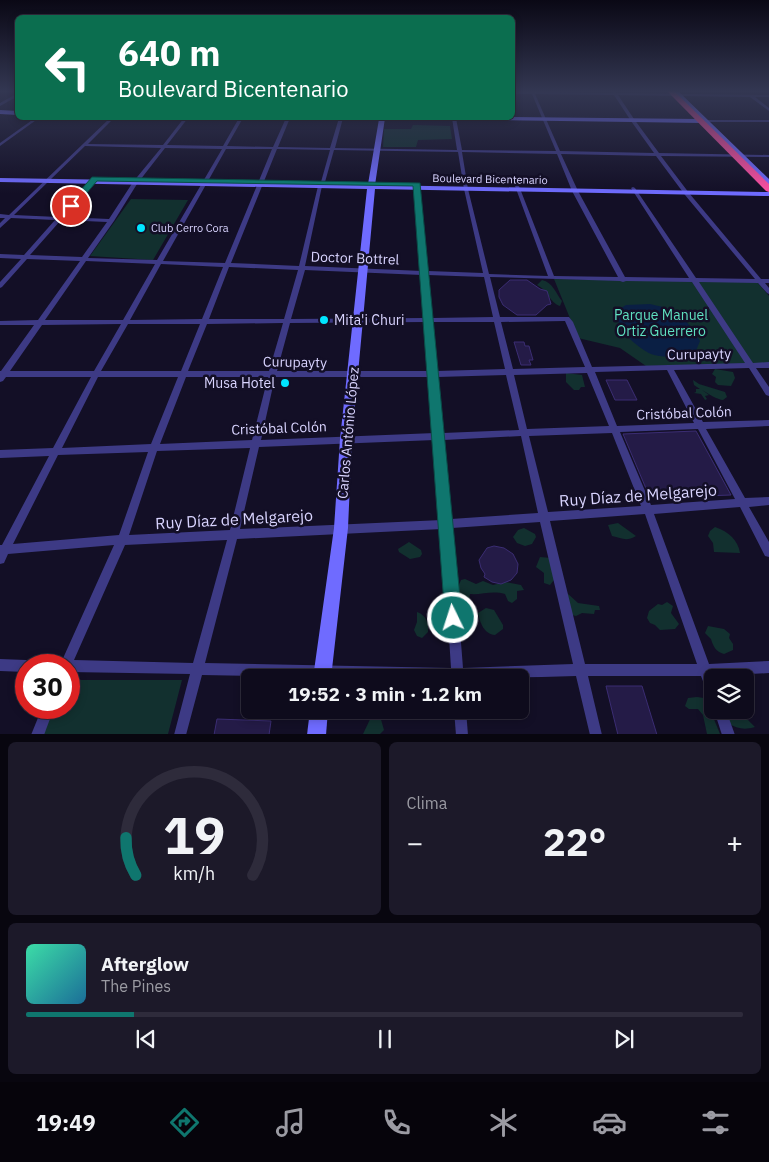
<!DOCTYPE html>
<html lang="es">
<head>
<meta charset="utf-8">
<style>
	:root { --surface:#0e0b1c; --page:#1c1929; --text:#f1f3f6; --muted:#9b9ba3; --line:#2e2b3b; --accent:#0f766e }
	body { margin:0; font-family:"IBM Plex Sans",sans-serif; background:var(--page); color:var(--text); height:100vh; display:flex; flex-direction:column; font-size:19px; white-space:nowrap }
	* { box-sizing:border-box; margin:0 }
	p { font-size:16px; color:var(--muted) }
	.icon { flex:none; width:28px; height:28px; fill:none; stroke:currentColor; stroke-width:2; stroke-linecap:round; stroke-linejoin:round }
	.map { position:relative; height:734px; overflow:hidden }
	.panel { display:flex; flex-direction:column; gap:8px; padding:8px; background:#08060f; flex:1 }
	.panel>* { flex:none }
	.hud { position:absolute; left:15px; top:15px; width:500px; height:105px; border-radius:8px; box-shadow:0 2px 8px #0003,0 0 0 1px var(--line); background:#0b6e4f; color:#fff; overflow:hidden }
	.tools { position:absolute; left:704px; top:669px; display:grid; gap:10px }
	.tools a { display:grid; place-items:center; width:50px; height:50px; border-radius:8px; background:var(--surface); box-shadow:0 2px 8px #0003,0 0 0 1px var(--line); font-size:25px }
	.speed { position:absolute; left:15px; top:654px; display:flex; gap:10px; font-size:25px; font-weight:700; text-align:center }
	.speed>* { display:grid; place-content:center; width:65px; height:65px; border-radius:50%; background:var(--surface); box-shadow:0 2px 8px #0003,0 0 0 1px var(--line); line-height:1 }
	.speed .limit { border:8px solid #d22; background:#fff; color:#111 }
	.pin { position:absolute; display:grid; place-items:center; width:42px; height:42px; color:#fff; margin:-21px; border:2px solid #fff; border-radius:50%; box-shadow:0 1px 5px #0007 }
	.me { position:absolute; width:55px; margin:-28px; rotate:356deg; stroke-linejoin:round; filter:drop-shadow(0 0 4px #0008) }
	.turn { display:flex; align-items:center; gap:18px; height:105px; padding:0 20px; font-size:22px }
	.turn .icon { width:65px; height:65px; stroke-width:2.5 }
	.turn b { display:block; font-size:35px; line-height:42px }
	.big { font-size:38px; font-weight:700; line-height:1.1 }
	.panel .tile { flex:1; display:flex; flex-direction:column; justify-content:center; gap:8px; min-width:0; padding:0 18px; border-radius:8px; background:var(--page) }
	.panel .dial { align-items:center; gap:0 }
	.dial svg { height:130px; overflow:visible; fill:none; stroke:var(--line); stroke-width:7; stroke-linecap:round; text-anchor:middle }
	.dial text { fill:var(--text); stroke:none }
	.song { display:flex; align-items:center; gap:15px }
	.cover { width:60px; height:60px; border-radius:8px; background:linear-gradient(135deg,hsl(160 70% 55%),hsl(200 70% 35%)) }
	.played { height:5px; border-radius:2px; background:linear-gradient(90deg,var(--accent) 15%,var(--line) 15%) }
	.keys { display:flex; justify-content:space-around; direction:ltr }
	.heat { display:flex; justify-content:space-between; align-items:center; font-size:28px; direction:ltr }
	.panel .tiles { flex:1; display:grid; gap:8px; grid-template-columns:1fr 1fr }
	.tile:last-child { grid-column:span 2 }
	.trip { position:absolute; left:241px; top:669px; width:288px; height:50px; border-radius:8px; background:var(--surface); box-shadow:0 2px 8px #0003,0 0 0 1px var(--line); font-weight:700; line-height:50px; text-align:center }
	.dock { display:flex; height:80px; justify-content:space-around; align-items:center; background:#06040b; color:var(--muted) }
	.dock .icon { width:35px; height:35px }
	.dock .current { color:var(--accent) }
	.dock b { font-size:22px; color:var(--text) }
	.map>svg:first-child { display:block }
	.green { fill:#12302f }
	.water { fill:#0a1f44 }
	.building { fill:#241b47; stroke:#3b2d73 }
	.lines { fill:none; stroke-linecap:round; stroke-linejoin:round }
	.street { fill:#3d3a85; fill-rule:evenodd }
	.secondary { fill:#6f6bff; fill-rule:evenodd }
	.highway { fill:#ff4fa3; fill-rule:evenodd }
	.route { fill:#0f766e; stroke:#0a4d48 }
	.poi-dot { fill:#00e5ff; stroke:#130f26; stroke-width:2 }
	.labels { text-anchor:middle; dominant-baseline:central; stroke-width:5; stroke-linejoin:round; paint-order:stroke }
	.far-street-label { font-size:11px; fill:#d9d4ff; stroke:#130f26 }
	.far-poi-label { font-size:11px; fill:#d9d4ff; stroke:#130f26; text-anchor:start }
	.street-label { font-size:14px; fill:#d9d4ff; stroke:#130f26 }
	.park-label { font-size:14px; fill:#5fe0c0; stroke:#130f26 }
	.poi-label { font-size:14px; fill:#d9d4ff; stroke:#130f26; text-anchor:start }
	.near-street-label { font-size:16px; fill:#d9d4ff; stroke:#130f26 }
</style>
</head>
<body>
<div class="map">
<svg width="769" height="735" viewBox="0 0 769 735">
	<rect width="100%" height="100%" fill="#130f26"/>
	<g class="green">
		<path d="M413,125l37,1 2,13 -34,1 -2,7h-33l1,-18h27z"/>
		<path d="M131,199l57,1 -35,60 -63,-4z"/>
		<path d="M554,279l203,3 12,14v67l-123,3 -26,-18 -42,-10z"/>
		<path d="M542,280c11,2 14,14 20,21l-2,5c-11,-4 -11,-15 -23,-21z"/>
		<path d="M715,369l18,3 2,6 -4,8 -13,-1 -3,-3 1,-5 -4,-3z"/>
		<path d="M566,373l16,2 3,12h-4l-2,3h-5l-8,-8z"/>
		<path d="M693,380l6,4 26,8 2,5 -4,3c-5,0 -16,-7 -21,-10l7,5 -4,1 2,3 -2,1 -4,-6 -7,-1 2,-1v-3h4l-6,-4z"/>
		<path d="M618,523l18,13c-10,6 -14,2 -24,0l-4,-11z"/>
		<path d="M715,527c14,5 23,13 25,26l-26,-1 -1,-9 -5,-7 2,-5z"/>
		<path d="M524,528l11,6 1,3 -4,7 -7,2 -8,-3 -4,-6 5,-7z"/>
		<path d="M409,542l12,8 1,4 -2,3 -10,2 -11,-7 -1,-3z"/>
		<path d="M540,557l11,1 3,22 -4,5 -6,-2v-10l-8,-6z"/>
		<path d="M465,579l11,5 7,-3 10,4 12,-3 16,3 3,5 -7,1v8l-5,4 -4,-2 -3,-7c-13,-4 -23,1 -35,0l-1,6 -4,2 -6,-8 -1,-7 3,-7z"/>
		<path d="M567,593l11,10 21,3 1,4h-5l-1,4 -12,-1 -6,3 -4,-1z"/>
		<path d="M667,602l6,4 -2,7 8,11 -4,5 -15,1 -5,-5 -5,-2 -3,-5 2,-7 9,-7 4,1z"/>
		<path d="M486,608l8,2 9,15v4l-8,6c-11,-1 -15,-12 -17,-22z"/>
		<path d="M417,612c9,3 12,11 11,20l-6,6 -5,-2 -3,-6 3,-8z"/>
		<path d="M708,626l16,3 6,5 -1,4 4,6v6l-9,4c-8,-2 -11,-8 -13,-15l-6,-6z"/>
		<path d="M69,680h113l-14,54 -127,1 11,-27h17z"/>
		<path d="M697,697l7,1 3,4 13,32h-13l-4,-19 -5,-6h-9l-4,-3 3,-8z"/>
		<path d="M725,710h12l3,6 8,4 7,7c-10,3 -18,2 -27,-4z"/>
		<path d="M374,711l6,5 4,14 -4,4h-17z"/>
	</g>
	<path class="water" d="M650,304c29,6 34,12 50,37l-5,12c-14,3 -30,6 -44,1 -14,-6 -39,-28 -33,-44l8,-5z"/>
	<g class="building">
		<path d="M510,280h17l13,9 7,2 4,13 -4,1 -11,10h-19l-14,-10 -4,-8v-7z"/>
		<path d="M514,342h10l1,4h4l4,14h-4l2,5h-10z"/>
		<path d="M606,380h21l10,20h-22z"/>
		<path d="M696,431l35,64 -81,3 -27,-64z"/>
		<path d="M494,546l10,2 9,6 5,10 -1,9 -6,7 -10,4 -9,-2 -8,-5 1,-3 -4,-6 -2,-8 8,-12z"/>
		<path d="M606,686h36l15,49h-39z"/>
		<path d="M217,719l54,2 -2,14h-55z"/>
	</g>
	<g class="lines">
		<g class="street">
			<path d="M530,91l4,1 79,1 -2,-2h4l1,2 153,2v2h-14l14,11v3l-19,-14 -132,-2 16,24 25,34 110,2v2l-108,-1 28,37 72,86h8v4h-4l4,5v6l-2,-1 -9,-10 -59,-1 54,81 16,-1v6h-13l13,19v9l-3,-1 -17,-27 -75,2 29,52 66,-2v6l-63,3 39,69 24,-1v8l-20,2 20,35v15l-4,-1 -25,-49 -86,7 55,150 60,-3v12l-56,3 -1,20 -4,-2 -7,-18h-113l14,59h-12l-14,-59c-124,4 -249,1 -374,-1l-16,60h-12l16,-61 -121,-2v-7h-9l54,-120 -106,9 -4,9 -4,1v-19h2l47,-89 -49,2v-8l53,-2 38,-71h-85l-3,4 -3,1v-11h1l33,-46h-34v-4l38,-1 42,-59 -53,-2 -25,28 -2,1v-6l21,-23 -21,-1v-4l24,1 31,-35 -44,-2 -11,10v-5l5,-5h-5v-4l9,1 101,-97h4l-26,26 75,1 21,-27h4l-21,27 56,1 16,-28h4l-16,28 46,1 13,-29h4l-12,29 52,1 9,-30h4l-8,30 122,2 -5,-32h4l6,32 94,1 -24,-57h-20v-2h19zM535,94l79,1 17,26 23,32 -94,-2zM85,146l76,2 -28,34 -24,37 -46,-2 34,-38v-1l-2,-1h-2l-35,40 -44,-2zM165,148l57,1 -65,111 -69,-2 26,-37 23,-37zM226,149h46l-47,114 -62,-2zM277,149l53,1 -9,32 -3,4 -19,80 -68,-3zM334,150l124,2 6,37 19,84 -55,-2 -9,-87 -2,-1 -2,1 7,87 -117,-5 17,-80 3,-4zM462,152l95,2 15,37 46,86 -64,-1 -35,-90 -2,-1 -2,1 33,90 -59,-2 -21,-85zM561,154l95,2 29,39 70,84 -59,-1 -61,-90 -2,-1 -2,1 58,90 -64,-1 -47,-86zM61,220l46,2 -25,35 -52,-2zM86,261l69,3 -32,56h-78zM161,264l62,3 -21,52 -72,1zM229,267l69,3 -14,49h-75zM305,270l117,5 3,43 -134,1zM428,275l56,2 9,40 -61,1zM490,277l130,4 3,1 3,-1 66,1 53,81 -153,4 -19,-45 -4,-5h-69zM565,321l20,46 -72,2 -12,-47zM426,322l4,49h-153l13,-48zM433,322h61l11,47 -68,2zM283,323l-14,48h-81l19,-47zM121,324l-27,47h-84l32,-46zM128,324h72l-19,47h-80zM667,370l27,53 -77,3 -22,-54zM587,373l22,53 -82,3 -13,-54zM506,375l13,55 -76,3 -5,-56zM98,377h80l-27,67 -89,4zM186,377h82l-16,63 -92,4zM275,377h155l5,56 -174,7zM698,429l37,70 -84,6 -31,-73zM612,433l29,73 -93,6 -19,-76zM521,436l17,77 -87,6 -7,-79zM435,440l7,80 -202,9 19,-82zM250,448l-20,82 -101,5 28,-84zM148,452l-29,83 -106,9 45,-89zM645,514l52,150h-112l-35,-143zM540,522l33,142 -110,4 -11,-140zM442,529l9,139 -246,-5 32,-124zM227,540l-34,123 -119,-3 51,-115z"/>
			<path d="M18,93v3l-18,10v-3z"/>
			<path d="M35,118h4l-39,28v-3z"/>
			<rect x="706" y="120" width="63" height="2"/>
			<path d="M0,659l26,1 4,2 1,3h-5v7l-26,-1z"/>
			<path d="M42,708h12l-10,27h-13z"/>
			<path d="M454,710h12l2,25h-12z"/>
			<path d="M714,710h12l9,25h-13z"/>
		</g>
		<g class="secondary">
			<path d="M672,91h6l91,88v6l-65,-62 -215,-3 -3,-2 26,-1 188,2z"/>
			<path d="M0,110l18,1v4l-18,-1z"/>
			<path d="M377,118h8l-10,67 394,7v4l-394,-7 -23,250 -4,89 -17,150h-18l21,-150 6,-89 27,-250 -367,-7v-4l368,6 11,-65z"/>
			<path d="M310,710h18l-2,25h-19z"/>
		</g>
		<path class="highway" d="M667,91h7l95,93v8l-3,-1z"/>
	</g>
	<linearGradient id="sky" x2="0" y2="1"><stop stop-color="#0a0815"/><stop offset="0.47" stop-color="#333752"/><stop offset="1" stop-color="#333752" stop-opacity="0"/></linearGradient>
	<rect width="769" height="194" fill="url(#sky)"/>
	<path class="route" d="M92,177l328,6 42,435 -3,6 -6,2 -6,-2 -2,-6 -32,-432 -316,-5 -23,27h-6v-3z"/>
	<g class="poi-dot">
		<circle cx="141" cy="228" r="5"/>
		<circle cx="324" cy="320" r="5"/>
		<circle cx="285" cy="383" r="5"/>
	</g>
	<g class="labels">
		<g class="far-street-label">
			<text transform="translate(490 179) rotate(1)">Boulevard Bicentenario</text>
		</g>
		<g class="far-poi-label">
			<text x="151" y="228">Club Cerro Cora</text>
		</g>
		<g class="street-label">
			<text transform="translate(355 258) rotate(2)">Doctor Bottrel</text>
			<text transform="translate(699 354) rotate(-1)">Curupayty</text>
			<text transform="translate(295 362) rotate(1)">Curupayty</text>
			<text transform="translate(684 413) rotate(-2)">Cristóbal Colón</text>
			<text transform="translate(279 428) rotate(-2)">Cristóbal Colón</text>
			<text transform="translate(348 433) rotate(-85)">Carlos António López</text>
		</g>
		<g class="park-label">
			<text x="661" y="315">Parque Manuel<tspan x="661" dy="16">Ortiz Guerrero</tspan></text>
		</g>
		<g class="poi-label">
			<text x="334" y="320">Mita'i Churi</text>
			<text x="275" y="383" text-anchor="end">Musa Hotel</text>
		</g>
		<g class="near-street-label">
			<text transform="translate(638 495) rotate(-4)">Ruy Díaz de Melgarejo</text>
			<text transform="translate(234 519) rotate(-3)">Ruy Díaz de Melgarejo</text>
		</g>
	</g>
</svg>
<div class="tools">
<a><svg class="icon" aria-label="layers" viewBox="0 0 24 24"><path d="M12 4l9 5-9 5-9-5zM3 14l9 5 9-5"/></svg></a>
</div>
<div class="speed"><div class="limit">30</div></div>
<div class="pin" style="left:71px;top:206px;background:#d93025"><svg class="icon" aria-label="arrive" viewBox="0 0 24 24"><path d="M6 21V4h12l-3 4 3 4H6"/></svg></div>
<svg class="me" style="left:453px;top:618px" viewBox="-20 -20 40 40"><circle r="17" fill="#0f766e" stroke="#fff" stroke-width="3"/><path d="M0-11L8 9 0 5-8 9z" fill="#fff"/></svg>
<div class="trip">19:52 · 3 min · 1.2 km</div>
<div class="hud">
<div class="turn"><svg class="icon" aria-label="left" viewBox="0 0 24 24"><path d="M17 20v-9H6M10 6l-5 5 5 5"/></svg><div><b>640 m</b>Boulevard Bicentenario</div></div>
</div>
</div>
<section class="panel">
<div class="tiles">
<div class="tile dial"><svg viewBox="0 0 100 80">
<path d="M14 69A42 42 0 1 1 86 69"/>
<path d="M14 69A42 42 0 0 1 8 46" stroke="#0f766e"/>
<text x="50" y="56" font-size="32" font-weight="700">19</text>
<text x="50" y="72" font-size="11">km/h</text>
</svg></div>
<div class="tile"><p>Clima</p>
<div class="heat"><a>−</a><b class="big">22°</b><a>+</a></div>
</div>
<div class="tile">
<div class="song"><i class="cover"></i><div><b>Afterglow</b><p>The Pines</p></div></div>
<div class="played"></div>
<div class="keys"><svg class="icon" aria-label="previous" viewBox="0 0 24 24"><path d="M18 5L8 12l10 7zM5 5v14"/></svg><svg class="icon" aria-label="pause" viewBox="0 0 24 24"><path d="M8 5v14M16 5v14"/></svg><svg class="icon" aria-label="next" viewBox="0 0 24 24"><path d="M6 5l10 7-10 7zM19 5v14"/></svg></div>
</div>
</div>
</section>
<nav class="dock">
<b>19:49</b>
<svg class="icon current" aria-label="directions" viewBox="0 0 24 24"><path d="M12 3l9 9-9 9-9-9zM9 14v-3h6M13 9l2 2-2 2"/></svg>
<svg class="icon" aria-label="music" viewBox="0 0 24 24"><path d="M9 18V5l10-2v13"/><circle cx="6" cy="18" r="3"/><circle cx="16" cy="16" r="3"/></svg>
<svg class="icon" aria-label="phone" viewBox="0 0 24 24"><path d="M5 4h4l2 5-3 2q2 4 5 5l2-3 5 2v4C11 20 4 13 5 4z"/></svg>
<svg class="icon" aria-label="climate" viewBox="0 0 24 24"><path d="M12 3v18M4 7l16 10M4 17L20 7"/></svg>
<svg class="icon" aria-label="car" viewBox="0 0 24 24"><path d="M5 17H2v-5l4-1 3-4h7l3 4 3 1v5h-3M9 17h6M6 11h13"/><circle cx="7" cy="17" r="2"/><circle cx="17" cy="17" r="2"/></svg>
<svg class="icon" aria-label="filters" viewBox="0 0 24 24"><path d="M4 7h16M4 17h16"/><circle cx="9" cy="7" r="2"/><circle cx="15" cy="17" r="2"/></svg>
</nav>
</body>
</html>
